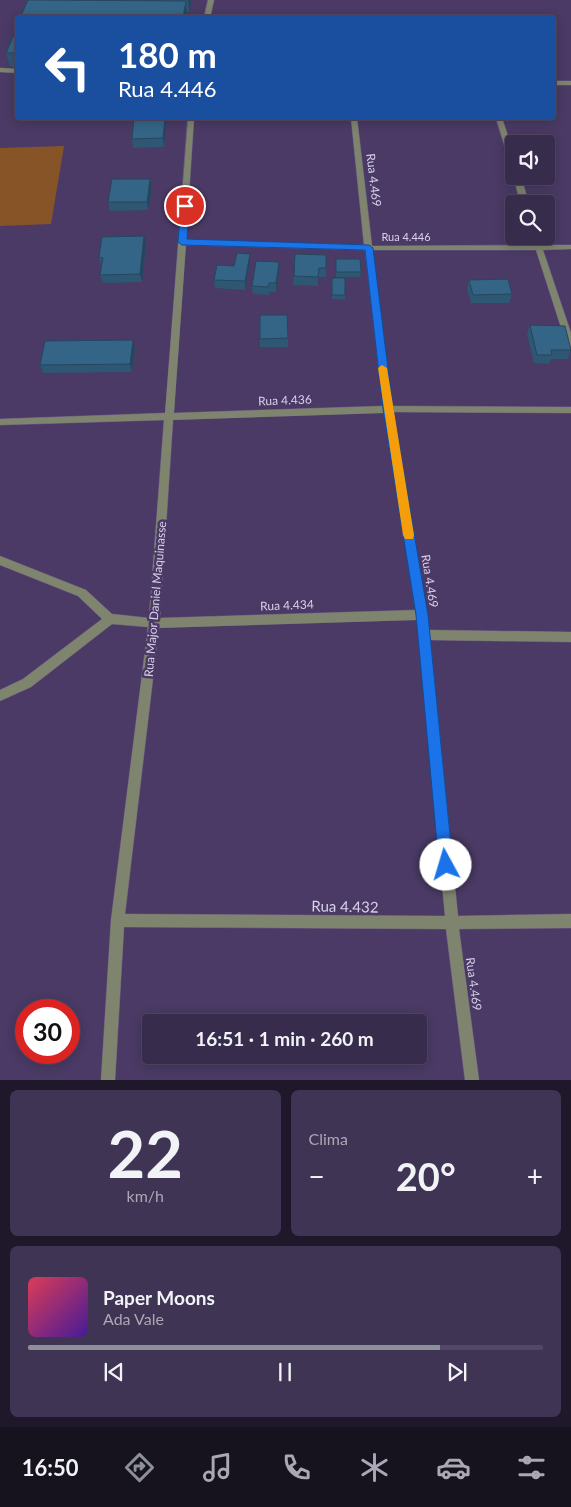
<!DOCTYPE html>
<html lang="pt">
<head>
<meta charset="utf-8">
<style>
	:root { --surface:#382c4c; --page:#3f3453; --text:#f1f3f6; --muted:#aba7b5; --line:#524864; --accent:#8c9099 }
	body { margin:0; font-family:Lato,sans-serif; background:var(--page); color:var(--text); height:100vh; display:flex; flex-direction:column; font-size:19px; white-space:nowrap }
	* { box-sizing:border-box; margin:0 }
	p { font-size:16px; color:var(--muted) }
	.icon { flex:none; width:28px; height:28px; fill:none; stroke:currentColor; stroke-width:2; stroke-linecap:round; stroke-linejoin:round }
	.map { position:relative; height:1080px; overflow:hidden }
	.sheet { display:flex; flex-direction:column; gap:10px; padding:10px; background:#1f182a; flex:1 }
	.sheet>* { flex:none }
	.guide { position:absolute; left:15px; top:15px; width:541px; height:105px; border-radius:5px; box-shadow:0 2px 12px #0003,0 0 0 1px var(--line); background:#1a4fa0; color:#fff; overflow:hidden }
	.buttons { position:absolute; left:505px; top:135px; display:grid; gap:10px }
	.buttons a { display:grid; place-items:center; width:50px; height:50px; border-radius:5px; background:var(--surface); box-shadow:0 2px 12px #0003,0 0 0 1px var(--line); font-size:25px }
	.speed { position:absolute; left:15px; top:999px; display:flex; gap:10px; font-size:25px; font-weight:700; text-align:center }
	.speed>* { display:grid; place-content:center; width:65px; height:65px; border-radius:50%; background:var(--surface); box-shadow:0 2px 12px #0003,0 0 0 1px var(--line); line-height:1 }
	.speed .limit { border:8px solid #d22; background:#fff; color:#111 }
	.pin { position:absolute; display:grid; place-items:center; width:42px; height:42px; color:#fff; margin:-21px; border:2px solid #fff; border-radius:50%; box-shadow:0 1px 5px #0007 }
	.me { position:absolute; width:55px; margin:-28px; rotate:354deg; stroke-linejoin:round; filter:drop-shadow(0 0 4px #0008) }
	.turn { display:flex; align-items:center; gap:18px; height:105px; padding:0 20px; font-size:22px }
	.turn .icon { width:65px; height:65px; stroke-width:2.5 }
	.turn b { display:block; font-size:35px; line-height:42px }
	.big { font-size:38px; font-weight:700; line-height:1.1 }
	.sheet .tile { flex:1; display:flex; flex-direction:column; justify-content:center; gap:8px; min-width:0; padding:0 18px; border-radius:8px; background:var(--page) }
	.sheet .dial { align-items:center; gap:0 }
	.dial b { font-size:65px; line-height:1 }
	.song { display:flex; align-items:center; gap:15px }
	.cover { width:60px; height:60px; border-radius:8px; background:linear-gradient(135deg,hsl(350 70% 55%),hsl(260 70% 35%)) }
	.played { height:5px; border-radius:2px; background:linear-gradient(90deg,var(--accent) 80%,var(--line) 80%) }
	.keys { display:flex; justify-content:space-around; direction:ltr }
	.heat { display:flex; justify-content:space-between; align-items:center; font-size:28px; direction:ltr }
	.sheet .tiles { flex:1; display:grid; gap:10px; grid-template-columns:1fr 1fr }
	.tile:last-child { grid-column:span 2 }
	.trip { position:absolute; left:142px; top:1014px; width:285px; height:50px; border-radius:5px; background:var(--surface); box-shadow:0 2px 12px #0003,0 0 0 1px var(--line); font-weight:700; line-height:50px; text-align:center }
	.tabs { display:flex; height:80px; justify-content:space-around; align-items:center; background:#16121e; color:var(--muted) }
	.tabs .icon { width:35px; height:35px }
	.tabs .active { color:var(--accent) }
	.tabs b { font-size:22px; color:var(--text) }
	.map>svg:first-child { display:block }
	.green { fill:#865427 }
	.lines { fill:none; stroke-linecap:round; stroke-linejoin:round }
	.street-casing { stroke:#675880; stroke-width:1 }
	.street { fill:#7e846e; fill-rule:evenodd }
	.wall { fill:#2e5773 }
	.shaded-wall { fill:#25475e }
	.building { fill:#356586; stroke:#25475e }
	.route { fill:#1a73e8; stroke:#114b97 }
	.slow { fill:#f59e0b }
	.labels { text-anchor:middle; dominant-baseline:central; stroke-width:5; stroke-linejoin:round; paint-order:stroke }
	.far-street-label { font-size:11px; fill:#d9d1eb; stroke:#4a3a65 }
	.street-label { font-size:12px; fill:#d9d1eb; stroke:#4a3a65 }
	.near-street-label { font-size:15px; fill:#d9d1eb; stroke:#4a3a65 }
</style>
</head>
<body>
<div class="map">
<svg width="571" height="1080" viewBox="0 0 571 1080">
	<rect width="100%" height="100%" fill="#4a3a65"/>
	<path class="green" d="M64,146l-13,78 -51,2v-78z"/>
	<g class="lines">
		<g class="street-casing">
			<g id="street">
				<path d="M208,0h6l-4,18h-6z"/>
				<path d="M0,68l18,1v4l-18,-1z"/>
				<rect x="554" y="81" width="17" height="4"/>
				<path d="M188,118h6l-8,122 178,5 -13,-127h6l15,128 162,-1 -3,-9h8l3,9h29v4l-28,1 28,83v16l-4,-3 -31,-96h-164l20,156 179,1v6l-178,-1 36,218 142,2v10l-141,-2 28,276 113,-2v14l-112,1 20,151h-14l-19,-151 -322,-2 -9,153h-14l10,-160 37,-293 -36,-3 -81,63 -31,14v-11l23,-11 79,-60 -24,-23 -78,-31v-9l86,34 26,24 37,4 15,-198 -164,5v-6l165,-6zM186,245l179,5 18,156 -209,7zM384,413l32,197 -256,8 13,-198zM417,620l28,296 -320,-2 34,-286z"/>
				<path d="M496,118h6l12,36v14l-3,-2z"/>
				<path d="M513,176h8l8,28h-8z"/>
			</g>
		</g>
		<use href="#street" class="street"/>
	</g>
	<g class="wall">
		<path d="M28,0l96,1 68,-1 -3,11h-2v7h-167z"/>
		<path d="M18,25v43l-8,-1 -4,-14z"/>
		<path d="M134,118h33l-3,29 -31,1 -1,-9z"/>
		<path d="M150,179l2,9 -4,22 -38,1 -2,-9z"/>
		<path d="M146,244l-4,38 -39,1 -3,-8 2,-9h-1l-2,-9z"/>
		<path d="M250,254v8l-5,28 -30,-2 -1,-8 20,-14z"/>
		<path d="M295,254l31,1v22h-8v9l-25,-1z"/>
		<path d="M336,259l25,13 -1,5h-24z"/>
		<path d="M279,270l-3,22h-7v3l-16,-1 -1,-8z"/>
		<path d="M469,280l43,14 -3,9h-38l-4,-14z"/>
		<path d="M332,282l13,13v5l-13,-1z"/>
		<path d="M260,315l28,23v9h-28z"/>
		<path d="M530,325l41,24 -3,10h-17l-2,5 -15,-1 -7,-29z"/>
		<path d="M135,348l-3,24 -89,1 -3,-8z"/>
	</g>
	<g class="shaded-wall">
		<path d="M188,0h4l-3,11z"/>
		<path d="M186,1l1,17h-4z"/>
		<path d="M165,118h2l-3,29 -1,-9z"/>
		<path d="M150,179l2,9 -4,22 -1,-8z"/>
		<path d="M144,236l2,8 -4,38 -2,-8z"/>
		<path d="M250,254v8l-5,28v-9z"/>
		<path d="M279,262v8l-3,22v-9z"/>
		<path d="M133,340l2,8 -3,24 -2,-8z"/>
	</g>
	<g class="building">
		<path d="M28,0h6l152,1 -3,17h-163z"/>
		<path d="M18,25v28h-12z"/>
		<path d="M134,118h31l-2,20 -31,1z"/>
		<path d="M112,179h38l-3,23h-39z"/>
		<path d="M144,236l-4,38 -40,1 3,-17 -4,-1 3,-20z"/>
		<path d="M237,253l13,1 -5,27 -31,-1 3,-15 17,1z"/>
		<path d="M295,254l31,1v13h-7l-1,9 -24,-1z"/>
		<path d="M336,259h24l1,13h-25z"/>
		<path d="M256,261l23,1 -3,21h-7l-1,4 -16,-1z"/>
		<rect x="332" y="278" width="13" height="17"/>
		<path d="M508,279l4,15 -39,1 -4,-15z"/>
		<path d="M260,315h27l1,23 -28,1z"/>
		<path d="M530,325l35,1 6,24h-20l1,5h-15z"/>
		<path d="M133,340l-3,24 -90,1 5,-24z"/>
	</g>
	<path class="route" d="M185,204l4,2 -2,33 182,6 4,3 20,161 35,206 25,250 -2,5 -5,3 -5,-3 -2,-5 -23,-250 -33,-206 -18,-159 -183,-5 -4,-3 3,-36z"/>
	<path class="slow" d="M382,365l5,3 27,167 -1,4h-8l-2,-4 -25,-167z"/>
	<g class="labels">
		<g class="far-street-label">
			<text x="406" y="236">Rua 4.446</text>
		</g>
		<g class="street-label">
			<text transform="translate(374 180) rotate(83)">Rua 4.469</text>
			<text transform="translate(285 400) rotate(-2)">Rua 4.436</text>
			<text transform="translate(430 581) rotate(81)">Rua 4.469</text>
			<text transform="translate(155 599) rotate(-85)">Rua Major Daniel Maquinasse</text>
			<text transform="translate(287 605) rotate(-2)">Rua 4.434</text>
			<text transform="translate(474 984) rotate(82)">Rua 4.469</text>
		</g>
		<g class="near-street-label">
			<text transform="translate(345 906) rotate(1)">Rua 4.432</text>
		</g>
	</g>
</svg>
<div class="buttons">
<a><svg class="icon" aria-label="sound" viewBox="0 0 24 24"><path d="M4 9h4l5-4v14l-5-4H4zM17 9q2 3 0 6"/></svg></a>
<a><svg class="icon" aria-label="search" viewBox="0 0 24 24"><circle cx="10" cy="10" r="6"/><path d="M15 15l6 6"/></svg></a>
</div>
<div class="speed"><div class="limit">30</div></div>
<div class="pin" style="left:185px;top:206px;background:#d93025"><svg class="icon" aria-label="arrive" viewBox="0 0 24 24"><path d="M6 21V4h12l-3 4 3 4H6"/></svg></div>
<svg class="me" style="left:446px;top:865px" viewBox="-20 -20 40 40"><circle r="19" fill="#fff"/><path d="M0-13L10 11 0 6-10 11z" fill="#1a73e8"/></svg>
<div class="trip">16:51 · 1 min · 260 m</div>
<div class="guide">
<div class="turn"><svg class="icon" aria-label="left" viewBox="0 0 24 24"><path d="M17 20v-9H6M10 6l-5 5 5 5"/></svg><div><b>180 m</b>Rua 4.446</div></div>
</div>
</div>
<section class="sheet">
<div class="tiles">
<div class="tile dial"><b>22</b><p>km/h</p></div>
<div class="tile"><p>Clima</p>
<div class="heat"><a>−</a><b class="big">20°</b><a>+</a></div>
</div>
<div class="tile">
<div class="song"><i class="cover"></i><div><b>Paper Moons</b><p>Ada Vale</p></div></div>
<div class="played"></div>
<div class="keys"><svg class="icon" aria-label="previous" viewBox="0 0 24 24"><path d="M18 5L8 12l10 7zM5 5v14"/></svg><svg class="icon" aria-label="pause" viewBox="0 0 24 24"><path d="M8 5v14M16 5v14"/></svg><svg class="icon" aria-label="next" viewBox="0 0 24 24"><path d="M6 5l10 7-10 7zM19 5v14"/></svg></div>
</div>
</div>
</section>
<nav class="tabs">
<b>16:50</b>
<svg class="icon active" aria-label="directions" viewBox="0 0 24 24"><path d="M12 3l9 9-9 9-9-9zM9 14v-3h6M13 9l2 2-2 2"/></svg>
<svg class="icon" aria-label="music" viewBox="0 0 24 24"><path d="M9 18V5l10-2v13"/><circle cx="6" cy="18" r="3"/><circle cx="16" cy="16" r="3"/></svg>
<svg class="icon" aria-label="phone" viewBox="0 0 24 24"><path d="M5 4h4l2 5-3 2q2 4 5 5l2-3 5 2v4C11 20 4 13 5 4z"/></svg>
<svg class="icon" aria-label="climate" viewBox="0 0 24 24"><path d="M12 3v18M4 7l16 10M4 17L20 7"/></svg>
<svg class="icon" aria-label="car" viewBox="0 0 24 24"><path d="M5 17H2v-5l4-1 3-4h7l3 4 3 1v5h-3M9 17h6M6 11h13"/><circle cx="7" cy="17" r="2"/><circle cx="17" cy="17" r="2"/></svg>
<svg class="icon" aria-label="filters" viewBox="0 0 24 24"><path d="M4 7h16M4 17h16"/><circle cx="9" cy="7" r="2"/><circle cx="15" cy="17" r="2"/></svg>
</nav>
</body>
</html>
